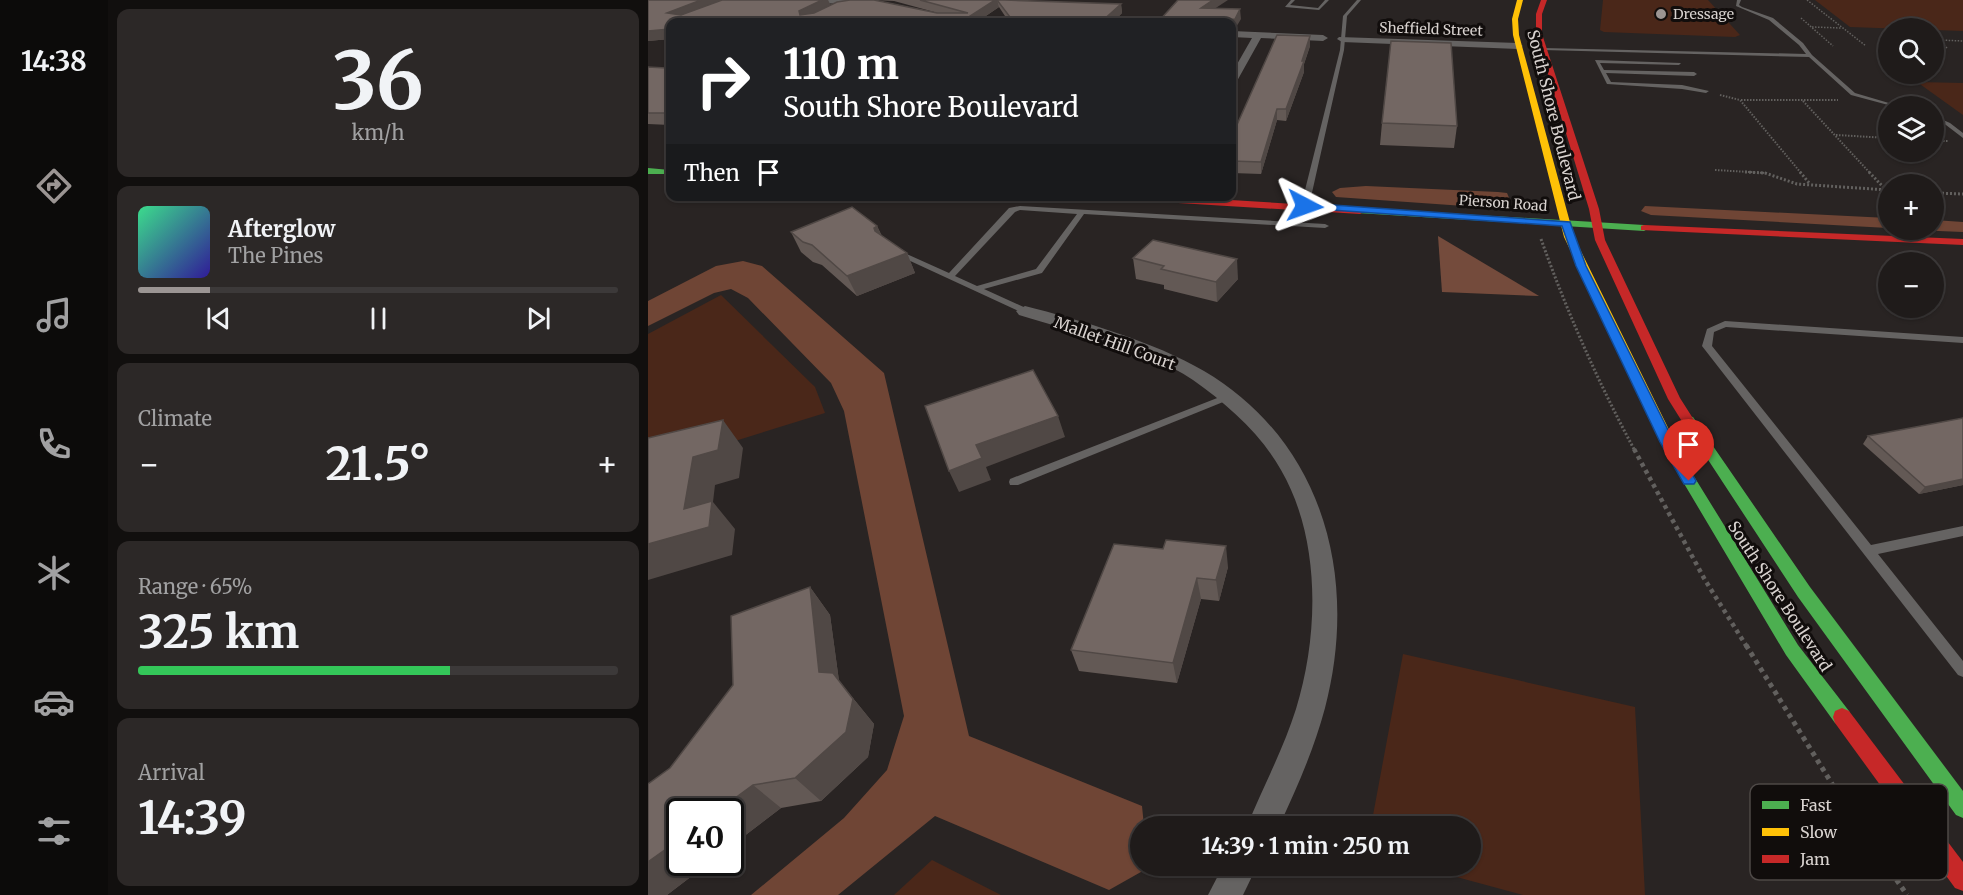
<!DOCTYPE html>
<html lang="en">
<head>
<meta charset="utf-8">
<style>
	:root { --surface:#1f1b1a; --page:#2c2827; --text:#f1f3f6; --muted:#a1a1a2; --line:#3c3939; --accent:#9b9593 }
	body { margin:0; font-family:Merriweather,serif; background:var(--page); color:var(--text); height:100vh; display:flex; flex-direction:column; font-size:22px; white-space:nowrap }
	* { box-sizing:border-box; margin:0 }
	p { font-size:20px; color:var(--muted) }
	.icon { flex:none; width:33px; height:33px; fill:none; stroke:currentColor; stroke-width:2; stroke-linecap:round; stroke-linejoin:round }
	.map { position:relative; flex:1; overflow:hidden }
	.drawer { display:flex; flex-direction:column; gap:9px; padding:9px; background:#110f0e; width:540px }
	.drawer>* { flex:none }
	.guide { position:absolute; left:18px; top:18px; width:570px; height:183px; border-radius:12px; box-shadow:0 2px 4px #0004,0 0 0 2px var(--line); background:#202124; color:#fff; overflow:hidden }
	.tools { position:absolute; left:1230px; top:18px; display:grid; gap:12px }
	.tools a { display:grid; place-items:center; width:66px; height:66px; border-radius:50%; background:var(--surface); box-shadow:0 2px 4px #0004,0 0 0 2px var(--line); font-size:30px }
	.speed { position:absolute; left:18px; top:798px; display:flex; gap:12px; font-size:30px; font-weight:700; text-align:center }
	.speed>* { display:grid; place-content:center; width:78px; height:78px; border-radius:50%; background:var(--surface); box-shadow:0 2px 4px #0004,0 0 0 2px var(--line); line-height:1 }
	.speed .limit { border:3px solid #111; border-radius:9px; background:#fff; color:#111 }
	.pin { position:absolute; display:grid; place-items:center; width:51px; height:51px; color:#fff; margin:-62px -26px; border-radius:50% 50% 50% 0; rotate:-45deg; box-shadow:0 0 6px #0007 }
	.pin .icon { rotate:45deg }
	.me { position:absolute; width:66px; margin:-33px; rotate:94deg; stroke-linejoin:round; filter:drop-shadow(0 0 4px #0008) }
	.turn { display:flex; align-items:center; gap:21px; height:126px; padding:0 18px; font-size:27px }
	.turn .icon { width:78px; height:78px; stroke-width:2.5 }
	.turn b { display:block; font-size:42px; line-height:51px }
	.then { display:flex; align-items:center; height:57px; padding:0 18px; background:#0003; gap:12px; font-size:22px }
	.big { font-size:45px; font-weight:700; line-height:1.1 }
	.drawer .widget { flex:1; display:flex; flex-direction:column; justify-content:center; gap:9px; min-width:0; padding:0 21px; border-radius:12px; background:var(--page) }
	.drawer .dial { align-items:center; gap:0 }
	.dial b { font-size:78px; line-height:1 }
	.song { display:flex; align-items:center; gap:18px }
	.cover { width:72px; height:72px; border-radius:9px; background:linear-gradient(135deg,hsl(150 70% 55%),hsl(250 70% 35%)) }
	.played { height:6px; border-radius:3px; background:linear-gradient(90deg,var(--accent) 15%,var(--line) 15%) }
	.keys { display:flex; justify-content:space-around; direction:ltr }
	.heat { display:flex; justify-content:space-between; align-items:center; font-size:33px; direction:ltr }
	.charge { height:9px; border-radius:4px; background:linear-gradient(90deg,#34c759 65%,var(--line) 0) }
	.trip { position:absolute; left:482px; top:816px; width:351px; height:60px; border-radius:30px; background:var(--surface); box-shadow:0 2px 4px #0004,0 0 0 2px var(--line); font-weight:700; line-height:60px; text-align:center }
	main { display:flex; flex:1; min-height:0 }
	.dock { display:flex; flex-direction:column; width:108px; justify-content:space-around; align-items:center; background:#0c0b0a; color:var(--muted) }
	.dock .icon { width:42px; height:42px }
	.dock .active { color:var(--accent) }
	.dock b { font-size:27px; color:var(--text) }
	.map>svg:first-child { display:block }
	.green { fill:#4a2719 }
	.forest { fill:#744b3c }
	.water { fill:#6f4535 }
	.lines { fill:none; stroke-linecap:round; stroke-linejoin:round }
	.path-far4 { stroke:#62605e; stroke-width:1.5; stroke-dasharray:1.5 1.5; stroke-linecap:butt }
	.path-far3 { stroke:#62605e; stroke-width:2; stroke-dasharray:1.5 1.5; stroke-linecap:butt }
	.path-far2 { stroke:#62605e; stroke-width:3; stroke-dasharray:2 2; stroke-linecap:butt }
	.path-far1 { stroke:#62605e; stroke-width:4.5; stroke-dasharray:4 4; stroke-linecap:butt }
	.path { stroke:#62605e; stroke-width:5; stroke-dasharray:4.5 4.5; stroke-linecap:butt }
	.lane { fill:#656362; fill-rule:evenodd }
	.street { fill:#656362; fill-rule:evenodd }
	.fast { fill:#4caf50; fill-rule:evenodd }
	.slow { fill:#ffc107; fill-rule:evenodd }
	.jam { fill:#c62828; fill-rule:evenodd }
	.wall { fill:#635955; fill-rule:evenodd }
	.shaded-wall { fill:#504845 }
	.building { fill:#736763; stroke:#504845; stroke-width:1.5 }
	.route { fill:#1a73e8; stroke:#114b97; stroke-width:1.5 }
	.poi-dot { fill:#9b9593; stroke:#110d0c; stroke-width:2 }
	.labels { text-anchor:middle; dominant-baseline:central; stroke-width:6; stroke-linejoin:round; paint-order:stroke }
	.far-poi-label { font-size:14px; fill:#d8d2cf; stroke:#110d0c; text-anchor:start }
	.far-street-label { font-size:14px; fill:#d8d2cf; stroke:#110d0c }
	.street-label { font-size:16px; fill:#d8d2cf; stroke:#110d0c }
	.key { fill:#110d0c; stroke:#4d4846; stroke-width:1.5 }
	.key-label { font-size:16px; fill:#d8d2cf }
</style>
</head>
<body>
<main>
<nav class="dock">
<b>14:38</b>
<svg class="icon active" aria-label="directions" viewBox="0 0 24 24"><path d="M12 3l9 9-9 9-9-9zM9 14v-3h6M13 9l2 2-2 2"/></svg>
<svg class="icon" aria-label="music" viewBox="0 0 24 24"><path d="M9 18V5l10-2v13"/><circle cx="6" cy="18" r="3"/><circle cx="16" cy="16" r="3"/></svg>
<svg class="icon" aria-label="phone" viewBox="0 0 24 24"><path d="M5 4h4l2 5-3 2q2 4 5 5l2-3 5 2v4C11 20 4 13 5 4z"/></svg>
<svg class="icon" aria-label="climate" viewBox="0 0 24 24"><path d="M12 3v18M4 7l16 10M4 17L20 7"/></svg>
<svg class="icon" aria-label="car" viewBox="0 0 24 24"><path d="M5 17H2v-5l4-1 3-4h7l3 4 3 1v5h-3M9 17h6M6 11h13"/><circle cx="7" cy="17" r="2"/><circle cx="17" cy="17" r="2"/></svg>
<svg class="icon" aria-label="filters" viewBox="0 0 24 24"><path d="M4 7h16M4 17h16"/><circle cx="9" cy="7" r="2"/><circle cx="15" cy="17" r="2"/></svg>
</nav>
<section class="drawer">
<div class="widget dial"><b>36</b><p>km/h</p></div>
<div class="widget">
<div class="song"><i class="cover"></i><div><b>Afterglow</b><p>The Pines</p></div></div>
<div class="played"></div>
<div class="keys"><svg class="icon" aria-label="previous" viewBox="0 0 24 24"><path d="M18 5L8 12l10 7zM5 5v14"/></svg><svg class="icon" aria-label="pause" viewBox="0 0 24 24"><path d="M8 5v14M16 5v14"/></svg><svg class="icon" aria-label="next" viewBox="0 0 24 24"><path d="M6 5l10 7-10 7zM19 5v14"/></svg></div>
</div>
<div class="widget"><p>Climate</p>
<div class="heat"><a>−</a><b class="big">21.5°</b><a>+</a></div>
</div>
<div class="widget"><p>Range · 65%</p><b class="big">325 km</b><div class="charge"></div></div>
<div class="widget"><p>Arrival</p><b class="big">14:39</b></div>
</section>
<div class="map">
<svg width="1315" height="895" viewBox="0 0 1315 895">
	<rect width="100%" height="100%" fill="#292423"/>
	<g class="green">
		<path d="M955,0h105l32,35 -5,2 -131,-5 -4,-2z"/>
		<path d="M1167,0h148v31l-113,-4z"/>
		<path d="M1269,82l46,1v32z"/>
		<path d="M73,295l94,92 10,26 -177,55v-134z"/>
		<path d="M755,654l232,53 10,188h-122l-107,-29h54v-40h-99z"/>
		<path d="M284,860l69,35h-107z"/>
	</g>
	<path class="forest" d="M790,236l101,60 -97,-4z"/>
	<g class="water">
		<path d="M718,186l132,6 9,1 3,7 -3,9 -171,-12 -4,-5 8,-4z"/>
		<path d="M997,206l243,12v10l-237,-13 -10,-4z"/>
		<path d="M1286,220l29,2v10l-49,-2h20z"/>
		<path d="M95,261l19,5 122,107 85,363 173,70 2,20h-4v40h8v2l-39,22 -174,-74 -97,79h-87l93,-77 43,-48 17,-54 -60,-305 -13,-28 -83,-85 -17,-9 -17,4 -66,33v-25l68,-35z"/>
	</g>
	<g class="lines">
		<g class="path-far4">
			<path d="M1159,0l59,46"/>
			<path d="M1153,18l32,28"/>
			<path d="M1164,27l29,1"/>
			<path d="M1299,48l-8,-8 24,1"/>
		</g>
		<g class="path-far3">
			<path d="M1072,95l20,5 61,73"/>
			<path d="M1093,100h97"/>
			<path d="M1155,101l67,72"/>
			<path d="M1188,135l52,3"/>
			<path d="M1286,141h14"/>
			<path d="M1067,170l51,3"/>
		</g>
		<g class="path-far2">
			<path d="M1097,172l20,1 32,11 91,6"/>
			<path d="M1152,172l10,12"/>
			<path d="M1221,172l17,18"/>
			<path d="M1286,193l29,1"/>
			<path d="M306,196l47,3"/>
			<path d="M893,239c26,73 57,143 94,212"/>
		</g>
		<path class="path-far1" d="M986,449l71,131 42,67"/>
		<path class="path" d="M1098,645l101,163 60,87"/>
		<g class="lane">
			<path d="M643,0h4l-5,5 28,3 7,-8h4l-10,10 -34,-3z"/>
			<path d="M709,0h4l-14,16 -3,34 -35,156 -6,1 -2,-1 39,-156 3,-34z"/>
			<path d="M1089,0h4l-2,5 3,2 31,11 30,25 9,12 43,38 44,13h-7l-41,-11 -42,-38 -266,-7 -2,-1 2,-1 263,6 -7,-9 -30,-25 -33,-14z"/>
			<path d="M947,60l86,3 -2,2 -79,-2 4,7 90,2 3,2 -3,2 -88,-3 5,9 71,3 27,6 -3,2 -24,-4 -75,-5z"/>
			<path d="M1286,116l16,7 13,10v5l-17,-13 -12,-5z"/>
			<path d="M372,206l305,18 4,2 -4,2 -241,-14 -42,59 -58,16 44,20v4l-3,1 -132,-61 1,-2h6l49,22 60,-65zM372,210l57,4 -41,55 -59,17 -22,-10 60,-64z"/>
			<path d="M1077,321l238,16v6l-237,-16 -12,5 -2,14 159,199 92,-19v10l-85,18 85,107v16l-5,-2 -256,-329 5,-17z"/>
			<path d="M582,393l5,3 -2,2 -215,87h-8l-1,-3 1,-3z"/>
		</g>
		<g class="street">
			<path d="M144,0h62l17,3 -4,2 -71,-3z"/>
			<path d="M584,31l91,4 5,3 -5,3 -62,-3 -24,43 -5,3v-11l20,-35 -20,-1z"/>
			<path d="M691,37l179,6 5,3 -5,3 -176,-7 -5,-3z"/>
			<path d="M377,306c55,14 130,36 179,65 120,71 155,207 121,337 -11,41 -28,80 -46,118h-32c16,-39 36,-76 49,-117 23,-74 25,-170 -15,-239 -20,-36 -54,-66 -88,-90 -51,-34 -117,-47 -174,-65l-3,-4z"/>
			<path d="M575,866h34l-14,29h-35z"/>
		</g>
		<g class="fast">
			<path d="M0,168l22,2v4h-22z"/>
			<path d="M712,208l284,17 5,3 -5,3 -287,-18 -2,-2z"/>
			<path d="M1040,416l5,1 117,170 153,204v27l-7,-3 -158,-218 -116,-177z"/>
			<path d="M1029,455l5,2 116,188 51,66 2,6 -2,6 -7,3 -7,-3 -49,-68 -116,-195z"/>
		</g>
		<path class="slow" d="M869,0h6l-5,19 1,16 55,202 110,223 -2,3 -5,2 -7,-5 -106,-223 -51,-202 -1,-16z"/>
		<g class="jam">
			<path d="M893,0h6l-5,14v20l57,175 6,31 75,158 14,22 -1,3h-10l-15,-24 -73,-159 -6,-31 -53,-175v-20z"/>
			<path d="M461,196h56l195,12 5,3 -5,3 -247,-15z"/>
			<path d="M996,225l319,14v6l-322,-15v-4z"/>
			<path d="M1194,708l7,3 114,151v29l-8,-3 -120,-165 -2,-6 2,-6z"/>
		</g>
	</g>
	<g class="wall">
		<path d="M0,0h180l2,5 20,-5h155l116,4 1,9 -9,9h-104l-10,-15 -22,15h-307v17l-22,2zM227,0l19,1 44,12z"/>
		<path d="M662,36v10l-6,18v8l-18,49 -9,-1 -16,54 -29,-1v-37z"/>
		<path d="M22,66v59l-22,-1v-57l18,1z"/>
		<path d="M734,123l75,3 -3,22 -74,-3z"/>
		<path d="M229,226l5,10 25,17 8,20 -58,23 -35,-31 -9,-3 -12,-10 -10,-20z"/>
		<path d="M485,258l105,21 -21,23 -53,-13v-4l-28,-6z"/>
		<path d="M1220,436l95,49 -44,9 -56,-50z"/>
		<path d="M515,549l65,18 -9,34 -18,-2 -24,84 -98,-12 -8,-21z"/>
		<path d="M162,587l20,28 9,66 35,43 -6,33 -47,44 -40,7 -114,87h-19l22,-127z"/>
	</g>
	<g class="shaded-wall">
		<path d="M53,0h26l-55,22 -5,-9z"/>
		<path d="M174,0h6l3,6 -28,16 -4,-11z"/>
		<path d="M347,0h2l2,7 -22,15h-16z"/>
		<path d="M565,0h15l-26,17 -1,-9z"/>
		<path d="M473,4l1,9 -9,9h-12z"/>
		<path d="M592,9l1,10 -6,10h-3v-7h-2v-2z"/>
		<path d="M0,24l22,5v10l-22,2z"/>
		<path d="M662,36v10l-6,18v8l-18,49v-12z"/>
		<path d="M629,109v11l-16,54v-12z"/>
		<path d="M229,226l9,19 -11,-14 -1,-3z"/>
		<path d="M259,253l8,20 -58,23 -10,-20z"/>
		<path d="M589,259l1,20 -21,23 -1,-20z"/>
		<path d="M410,416l7,21 -79,30 5,13 -32,12 -10,-21 27,-26z"/>
		<path d="M75,420l20,28 -4,30 -24,7 -2,17 22,27 -3,26 -84,25v-36l36,-35 9,-52z"/>
		<path d="M1315,479v6l-44,9 6,-7z"/>
		<path d="M578,546l2,21 -9,34 -3,-21z"/>
		<path d="M549,578l4,21 -24,84 -4,-20z"/>
		<path d="M162,587l20,28 9,66 35,43 -6,33 -47,44 -26,-23 24,-106z"/>
		<path d="M105,785l28,23 -51,39v-35h-14z"/>
		<path d="M32,839v23h30l-43,33h-19v-33z"/>
	</g>
	<g class="building">
		<path d="M0,0h53l-34,13 14,2 41,-15h100l-23,11 1,4 14,-2 23,-11 13,-2h24l63,13h31l-48,-13h75l-34,22h-291v7l-22,2z"/>
		<path d="M349,0h8l116,4 -20,18h-89l1,-1z"/>
		<path d="M530,0h35l-12,8 39,1 -5,10 -5,1v2h-72z"/>
		<path d="M629,35l33,1 -8,25h2l-18,48h-9l-16,53 -29,-1v-25z"/>
		<path d="M743,41l60,2 6,83 -75,-3z"/>
		<path d="M22,66v47h-22v-46l18,1z"/>
		<path d="M204,207l25,19 -3,2 1,3 32,22 -60,23 -35,-31 -9,-3 -12,-10z"/>
		<path d="M505,240l84,19 -21,23 -55,-13 3,-3 -31,-8z"/>
		<path d="M385,370l25,46 -82,29 6,13 -33,13 -24,-65z"/>
		<path d="M1315,418v61l-38,8 -57,-51z"/>
		<path d="M75,420l-5,30 -25,7 -9,52 28,-8 -3,26 -61,17v-106z"/>
		<path d="M518,540l60,6 -10,34 -19,-2 -24,85 -102,-13 43,-106 49,5z"/>
		<path d="M162,587l9,85 14,1 20,26 -7,33 -51,46 -42,7 -37,27h-36v27l-32,23v-78l22,-16 63,-83 -2,-69z"/>
	</g>
	<path class="route" d="M657,203l265,19 16,44 88,176 22,39 -2,3h-10l-24,-42 -84,-176 -14,-40 -260,-18 -2,-2z"/>
	<circle class="poi-dot" cx="1013" cy="14" r="6"/>
	<g class="labels">
		<g class="far-poi-label">
			<text x="1025" y="14">Dressage</text>
		</g>
		<g class="far-street-label">
			<text transform="translate(783 29) rotate(2)">Sheffield Street</text>
			<text transform="translate(855 203) rotate(4)">Pierson Road</text>
		</g>
		<g class="street-label">
			<text transform="translate(906 115) rotate(76)">South Shore Boulevard</text>
			<text transform="translate(467 343) rotate(20)">Mallet Hill Court</text>
			<text transform="translate(1132 596) rotate(57)">South Shore Boulevard</text>
		</g>
	</g>
	<rect x="1102" y="784" width="198" height="96" rx="9" class="key"/>
	<rect x="1114" y="801" width="27" height="8" fill="#4caf50"/>
	<rect x="1114" y="828" width="27" height="8" fill="#ffc107"/>
	<rect x="1114" y="855" width="27" height="8" fill="#c62828"/>
	<g class="key-label">
		<text x="1152" y="811">Fast</text>
		<text x="1152" y="838">Slow</text>
		<text x="1152" y="865">Jam</text>
	</g>
</svg>
<div class="tools">
<a><svg class="icon" aria-label="search" viewBox="0 0 24 24"><circle cx="10" cy="10" r="6"/><path d="M15 15l6 6"/></svg></a>
<a><svg class="icon" aria-label="layers" viewBox="0 0 24 24"><path d="M12 4l9 5-9 5-9-5zM3 14l9 5 9-5"/></svg></a>
<a>+</a>
<a>−</a>
</div>
<div class="speed"><div class="limit">40</div></div>
<div class="pin" style="left:1041px;top:481px;background:#d93025"><svg class="icon" aria-label="arrive" viewBox="0 0 24 24"><path d="M6 21V4h12l-3 4 3 4H6"/></svg></div>
<svg class="me" style="left:657px;top:206px" viewBox="-20 -20 40 40"><path d="M0-17L14 15 0 8-14 15z" fill="#1a73e8" stroke="#fff" stroke-width="4"/></svg>
<div class="trip">14:39 · 1 min · 250 m</div>
<div class="guide">
<div class="turn"><svg class="icon" aria-label="right" viewBox="0 0 24 24"><path d="M7 20v-9h11M14 6l5 5-5 5"/></svg><div><b>110 m</b>South Shore Boulevard</div></div>
<div class="then">Then<svg class="icon" aria-label="arrive" viewBox="0 0 24 24"><path d="M6 21V4h12l-3 4 3 4H6"/></svg></div>
</div>
</div>
</main>
</body>
</html>
